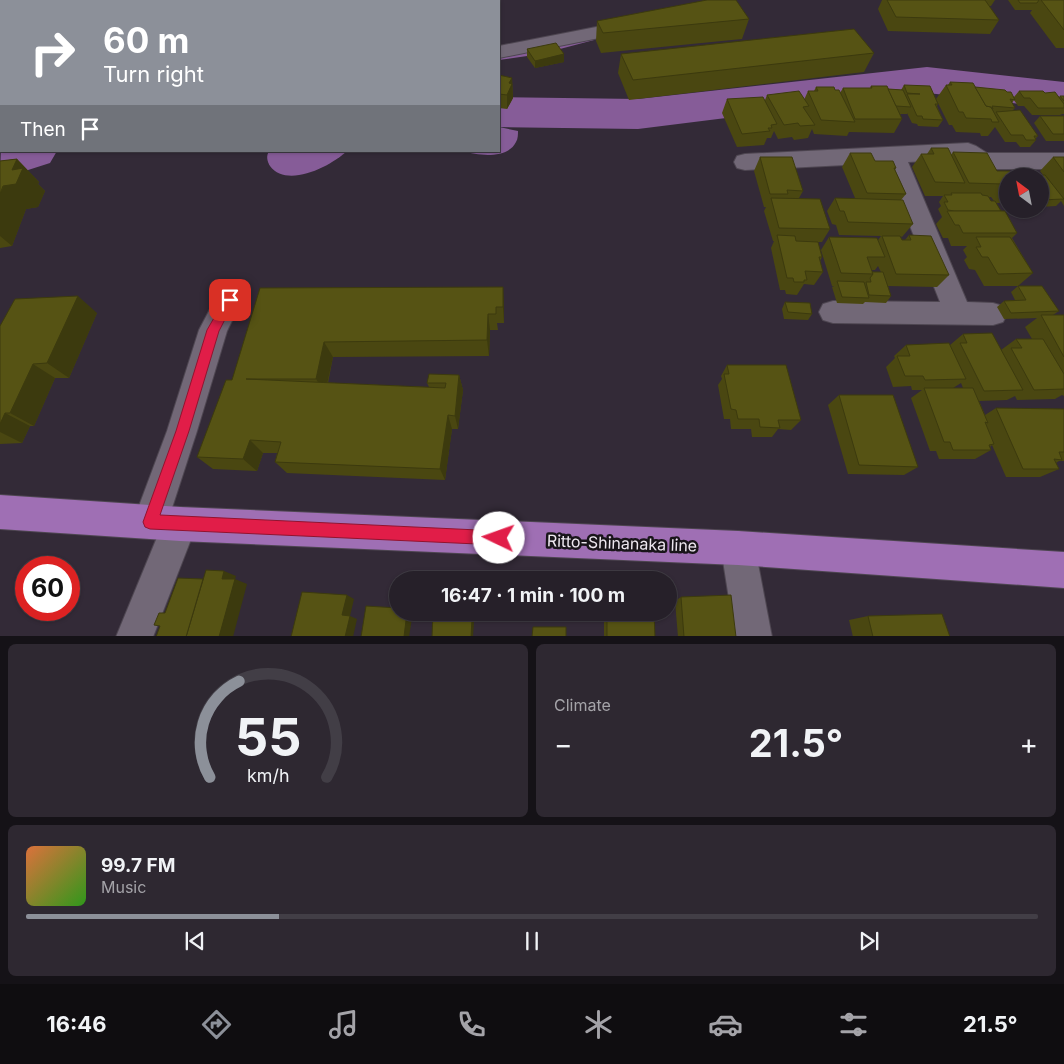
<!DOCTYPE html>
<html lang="en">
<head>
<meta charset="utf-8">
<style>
	:root { --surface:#262029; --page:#2e2831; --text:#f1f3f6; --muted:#a4a3a8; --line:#423e46; --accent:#8c9099 }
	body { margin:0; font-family:Inter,sans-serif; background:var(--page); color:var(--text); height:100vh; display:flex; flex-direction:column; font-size:19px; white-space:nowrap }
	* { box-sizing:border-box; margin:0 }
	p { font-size:16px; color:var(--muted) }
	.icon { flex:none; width:28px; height:28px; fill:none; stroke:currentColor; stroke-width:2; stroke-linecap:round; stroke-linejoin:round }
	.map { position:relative; height:636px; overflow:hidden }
	.drawer { display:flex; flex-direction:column; gap:8px; padding:8px; background:#151217; flex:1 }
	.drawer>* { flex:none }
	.top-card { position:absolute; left:0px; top:0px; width:500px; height:152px; box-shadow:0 1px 4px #0004,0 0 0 1px var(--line); background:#8c9099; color:#fff; overflow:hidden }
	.needle { width:32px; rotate:328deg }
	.controls { position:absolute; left:999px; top:168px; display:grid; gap:10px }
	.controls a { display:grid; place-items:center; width:50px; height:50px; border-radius:50%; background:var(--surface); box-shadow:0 1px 4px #0004,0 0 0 1px var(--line); font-size:25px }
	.speed { position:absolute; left:15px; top:556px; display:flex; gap:10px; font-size:25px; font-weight:700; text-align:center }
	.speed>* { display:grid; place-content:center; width:65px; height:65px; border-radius:50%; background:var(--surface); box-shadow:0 1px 4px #0004,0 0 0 1px var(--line); line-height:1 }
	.speed .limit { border:8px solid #d22; background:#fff; color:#111 }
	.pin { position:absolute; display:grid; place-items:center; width:42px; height:42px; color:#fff; margin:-21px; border-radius:10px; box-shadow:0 2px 8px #0006 }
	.me { position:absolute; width:55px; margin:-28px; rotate:273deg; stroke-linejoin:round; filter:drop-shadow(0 0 4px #0008) }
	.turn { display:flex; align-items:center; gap:18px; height:105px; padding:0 20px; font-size:22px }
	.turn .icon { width:65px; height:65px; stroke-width:2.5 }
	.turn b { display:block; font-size:35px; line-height:42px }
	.then { display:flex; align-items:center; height:48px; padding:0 20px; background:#0003; gap:10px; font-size:19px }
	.big { font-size:38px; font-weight:700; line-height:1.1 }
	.drawer .tile { flex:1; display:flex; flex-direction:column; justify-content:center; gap:8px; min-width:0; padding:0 18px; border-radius:8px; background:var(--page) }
	.drawer .dial { align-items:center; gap:0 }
	.dial svg { height:130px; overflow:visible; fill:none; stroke:var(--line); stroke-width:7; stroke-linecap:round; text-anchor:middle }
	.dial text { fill:var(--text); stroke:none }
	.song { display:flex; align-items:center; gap:15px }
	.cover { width:60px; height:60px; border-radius:8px; background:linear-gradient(135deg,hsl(20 70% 55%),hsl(110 70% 35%)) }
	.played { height:5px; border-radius:2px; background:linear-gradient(90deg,var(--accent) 25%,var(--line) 25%) }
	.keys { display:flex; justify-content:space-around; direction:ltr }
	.heat { display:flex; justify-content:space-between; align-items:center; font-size:28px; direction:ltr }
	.drawer .tiles { flex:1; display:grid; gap:8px; grid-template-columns:1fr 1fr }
	.tile:last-child { grid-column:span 2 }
	.trip { position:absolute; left:389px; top:571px; width:288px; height:50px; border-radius:25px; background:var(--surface); box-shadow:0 1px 4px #0004,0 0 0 1px var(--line); font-weight:700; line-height:50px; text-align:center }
	.tabs { display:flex; height:80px; justify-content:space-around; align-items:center; background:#0f0d10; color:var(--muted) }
	.tabs .icon { width:35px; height:35px }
	.tabs .current { color:var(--accent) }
	.tabs b { font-size:22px; color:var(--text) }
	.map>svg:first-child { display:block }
	.water { fill:#865c98 }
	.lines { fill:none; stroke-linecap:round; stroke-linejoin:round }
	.stream { fill:#865c98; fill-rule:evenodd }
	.river { fill:#865c98; fill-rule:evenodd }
	.minor-casing { stroke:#4e4651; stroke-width:2 }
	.major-casing { stroke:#4e4651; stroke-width:2 }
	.minor { fill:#726877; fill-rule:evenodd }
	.major { fill:#9f6fb4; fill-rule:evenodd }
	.wall { fill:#4a4711; fill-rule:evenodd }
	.shaded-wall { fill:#3c3a0e }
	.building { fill:#565314; stroke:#3c3a0e }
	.route { fill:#e11d48; stroke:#92132f }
	.labels { text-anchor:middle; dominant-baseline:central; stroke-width:5; stroke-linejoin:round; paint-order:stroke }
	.near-street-label { font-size:16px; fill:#eee8f0; stroke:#19151a }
</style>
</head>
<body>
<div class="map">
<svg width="1064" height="637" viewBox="0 0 1064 637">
	<rect width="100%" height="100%" fill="#332a37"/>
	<g class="water">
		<path d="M499,127l19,4c0,3 0,8 -2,11 -8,17 -38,14 -52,9h35z"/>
		<path d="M269,151h78c-16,15 -60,38 -77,15 -3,-5 -4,-10 -1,-15z"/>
	</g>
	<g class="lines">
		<path class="stream" d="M592,37l2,1v2l-53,14 -42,6v-4l42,-6z"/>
		<g class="river">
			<path d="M927,67l137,15v28l-81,-11 -56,-6 -289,36 -139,-2v-30l139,2z"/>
			<path d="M1,144v7h56l-7,12 -50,16z"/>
		</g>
		<g class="minor-casing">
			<g id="minor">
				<path d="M0,0h15l1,1h-15v4z"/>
				<path d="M632,20l7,2 2,4 -2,4 -140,28v-12z"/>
				<path d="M968,143l8,3 11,7h77v16h-81l-8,-2 -11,-8 -56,3 59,140 26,1 10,3 4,8 -4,8 -10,3 -160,-2 -10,-3 -4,-8 4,-8 10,-3 107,1 -55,-139 -140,7 -8,-2 -3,-6 3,-6 8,-2z"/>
				<path d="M229,289l10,3 3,8 -15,31 -30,100 -26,80 9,-4 12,5 5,12 -44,113h-37l42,-102 -8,4 -12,-5 -5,-12 34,-91 32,-101 20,-38z"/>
				<path d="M738,531l12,5 5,12 17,89h-37l-14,-89 5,-12z"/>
			</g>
		</g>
		<g class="major-casing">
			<path id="major" d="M0,495l180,12 558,24 326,21v36l-326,-23 -558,-24 -180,-12z"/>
		</g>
		<use href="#minor" class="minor"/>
		<use href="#major" class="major"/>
	</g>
	<g class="wall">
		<path d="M882,0h113l-4,6h-2l10,14 -9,14 -102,-3 -10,-22z"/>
		<path d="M1008,0h56v48h-8l-26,-35 2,-3h-17z"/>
		<path d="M749,19l-7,20 -141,14 -5,-12 1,-20z"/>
		<path d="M527,49l37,13 -29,6 -8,-11z"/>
		<path d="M874,53l-10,19 -235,28 -11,-27 3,-19z"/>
		<path d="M499,75l13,3 1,20 -6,11 -8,-1z"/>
		<path d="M950,82l25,5 32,5 7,5 5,-6 26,2 14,4 1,-1h4v18h-2l-2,1h-28l-8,-9h-6l-4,-6 -2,3 3,5 -2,2 25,26 -3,3 1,1 -6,7h-10l-4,-5h-11l-10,-15 -7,9h-7l-1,-3 -24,-1 -4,-7h-3l-13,-26 10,-14h2z"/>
		<path d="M904,85l34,19 -1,2 6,14 -5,7 -20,-1 -1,-2 -5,-1 -5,-10v1h-7l2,5 -8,14 -45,-1 -2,4 -33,-2 -2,-5 -4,9 -14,2 -2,-3 -14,2 -4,-8 -3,7h-4l-3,7 -27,2 -15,-34 5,-14 38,1 2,-5 37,5 4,-9h6l2,-4 19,3 5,3 3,-5h27l1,-2 17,3 13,1z"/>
		<path d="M1040,116h24v25h-18l-12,-18z"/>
		<path d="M931,148l20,7 2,-3 44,19 15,2 2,-2 16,4h13l-3,-4 13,-14h11v49l-3,-5 -5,5 -16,1v-31h-32v27h-12l5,8 16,22 -5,5 21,35 -15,13h-34l-9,-16 -6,-1 -5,-9 3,-3 -4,-7 4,-4h-16l-3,-8h-5l-7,-14 6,-7 -4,-8 3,-3 -2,-4 4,-6h-18l-13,-29 9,-13h6zM989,197h2l3,4h-3z"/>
		<path d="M850,153l46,15 -1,2 11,24 -5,6 12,24 -11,13 -2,-1 2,4h3l4,-5 40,40 -12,12 -49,-1 3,10 -5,7 -21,-1 -2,2 -26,-1 -5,-16 2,-1h-2l-11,-36 8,-13 49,3 3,-4 -42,-1 -3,-10 -4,-1 -5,-13 8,-13h20l-13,-31zM878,266l3,6h-9l-1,-2h4z"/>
		<path d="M760,157l43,34 -4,7 31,31 -8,13h-4l4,15 -2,4 3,11 -9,13 -10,-1 -7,11 -11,-1 -1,-4h-5l-9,-42 3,-7h-1l-9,-30 2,-4h-2l-10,-36z"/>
		<path d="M17,159l22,23 -1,2 7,7 -7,16 -12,2 -14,37 -12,2v-87z"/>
		<path d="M1018,286l41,25 -6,4h11v81l-2,-1 -7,4 -38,1 -2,-4 -8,4 -28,1 6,14 11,-7 68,1v52h-5l-3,2 3,6 -19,8h-34l-14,-32 -2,2 1,3 -16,9h-36l-3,-8h-6l-19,-53 11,-8h-10l-1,-4 -18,1 -7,-20 9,-9 -1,-2 12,-11h44l13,-11 38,16 15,-11h16l-7,-12 12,-9 -33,1 -7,-12 7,-6 11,-1 -4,-8zM961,383l2,5h-10z"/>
		<path d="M260,288l244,15v20h-7l1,7h-8l-1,26 -156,1 -5,26 101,4 -2,-4 32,-8 4,15 -5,39h-6l-7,51 -158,-7 -12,-11 2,-9h-14l-6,18 -44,-2 -16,-12 35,-77z"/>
		<path d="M785,302l27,12 -4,6 -24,-1 -2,-10z"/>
		<path d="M97,313l-28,65h-14l-21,48h-4l-8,17 -22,1v-118z"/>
		<path d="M727,365l74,55 -10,10 -13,-1 -6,8h-20l-1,-8h-20l-1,-10h-6l-6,-34 4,-6 -1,-3z"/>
		<path d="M839,395l79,72 -14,8 -56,-1 -20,-69z"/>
		<path d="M681,597l55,40h-58l-3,-36z"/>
		<path d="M622,612h32l1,25h-51v-15l3,-3h14v-6z"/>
		<path d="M868,616l82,21h-97l-4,-17z"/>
	</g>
	<g class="shaded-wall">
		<path d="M564,54v8l-29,6v-7z"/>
		<path d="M512,78l1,20 -6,11v-14l2,-12z"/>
		<path d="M17,159l22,23 -1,2 7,7 -7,16 -12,2 -14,37 -12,-10v-42z"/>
		<path d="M503,287l1,16v20l-1,-16z"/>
		<path d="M78,296l19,17 -28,65 -22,-15z"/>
		<path d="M488,314l2,16 -1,26 -2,-16z"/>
		<path d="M324,342l9,15 -8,36 -9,-14z"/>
		<path d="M33,364l22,14 -21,48 -24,-13z"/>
		<path d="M459,375l4,15 -5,39 -3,-13z"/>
		<path d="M5,413l25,13 -8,17 -22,-11v-8z"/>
		<path d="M448,415l4,14 -7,51 -5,-11z"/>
		<path d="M250,440l13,13 -6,18 -14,-12z"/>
		<path d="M224,571l12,5 -2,7 -12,-4z"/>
		<path d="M235,579l12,5 -14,53h-14z"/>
		<path d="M347,595l7,4 -4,17 7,3 -4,18h-8l-3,-22z"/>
		<path d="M407,612h6l-4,25h-5z"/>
		<path d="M460,612h1l2,3 -1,7 -3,-3z"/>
		<path d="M472,619l2,3 -1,15h-2z"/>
	</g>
	<g class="building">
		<path d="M707,0h29l13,19 -146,14 -6,-12z"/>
		<path d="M887,0h98l14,20 -103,-3z"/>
		<path d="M1018,0h21l-2,3h-17z"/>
		<path d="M1041,0h23v30z"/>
		<path d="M854,29l20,24 -241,27 -12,-26z"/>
		<path d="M556,43l8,11 -29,7 -8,-12z"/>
		<path d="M499,75l13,3 -3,5 3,1 -5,11 -8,-1z"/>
		<path d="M950,82l23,1 13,23 5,1 8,15h-7l-1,-3 -25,-1 -3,-6h-4l-13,-27h6z"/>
		<path d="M904,85l26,1 8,18h-3l8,16 -20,-1 -1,-3h-5l-10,-22h13l-13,-1z"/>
		<path d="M871,86h16l15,33h-47l-12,-31h29z"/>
		<path d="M816,87h18l1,3h4l16,32 -34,-2 -13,-29h10z"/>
		<path d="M975,87l30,3 2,2h4l4,8 -5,-1 5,9 -23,-2 1,3h-1l-1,-2 -5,-1z"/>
		<path d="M888,89l15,1 8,17 -15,-1z"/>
		<path d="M799,91l10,15 -6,1 12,18 -15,1 -2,-3 -14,2 -17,-30z"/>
		<path d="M1019,91h24l2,2 10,-1 9,12v4h-26l-8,-10h-6z"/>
		<path d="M1060,96h4v5z"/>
		<path d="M763,97l14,27 -6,1 1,3h-4l2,3 -28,3 -15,-35z"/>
		<path d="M1020,110l18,26h-4l2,4h-10l-3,-5h-12l-15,-23z"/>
		<path d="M1040,116h24v18h-11z"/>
		<path d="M931,148h17l17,35 -30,-1 -14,-28h13z"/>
		<path d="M953,152l34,1 10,18h13l3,5h-5v13l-5,-5 -34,-1z"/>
		<path d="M850,153h21l4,8h18l3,7h-2l12,26 -39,-1z"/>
		<path d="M760,157h32l11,34 -16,-1 1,4h-18z"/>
		<path d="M1053,157h11v15z"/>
		<path d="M17,159l-5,11 11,-2 -7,16 -13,2 -3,8v-33z"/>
		<path d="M1014,171h13l3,4h15l19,24 -24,1v-24h-22z"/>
		<path d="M951,193h30l1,2 6,1 3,5h4l6,10h-47l-6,-1 -4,-8h4l-4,-7h8z"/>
		<path d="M771,198l49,1 10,30 -51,-1z"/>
		<path d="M835,198l68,2 10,24 -65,-2 -4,-11h-4z"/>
		<path d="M947,211h58l12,22h-54l-4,-8h-4z"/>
		<path d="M777,235l18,1 1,5 22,1 4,15h-3l4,15 -18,-1 2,9h-3v2h-10l-1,-4h-6z"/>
		<path d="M909,235l22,1 18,39 -53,-1 -14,-38h18l2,4h9z"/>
		<path d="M829,237l48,1 8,19h-18l6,17 -32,-1z"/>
		<path d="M976,237h34l23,36 -35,1 -10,-17h-6l-6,-10h5z"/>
		<path d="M872,272h11l8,24 -22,-1 -3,-13h5l-1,-4 3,-4z"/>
		<path d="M837,281l27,1 5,16 -27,-1z"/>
		<path d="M1018,286h24l17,25 -48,2 -7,-12 22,-1z"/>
		<path d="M503,287v20h-7v7h-8l-1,26 -163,2 -8,37h-70l199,9 1,-5h-19l2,-9 30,1 -4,41 -7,-1 -8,54 -165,-7 6,-20 -31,-2 -7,19 -46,-2 29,-77h6l28,-92z"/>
		<path d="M78,296l-31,67 -14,1 -23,49h-5l-5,11v-98l15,-27z"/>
		<path d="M785,302l25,1 2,11 -24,-2z"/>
		<path d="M1041,315h23v42z"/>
		<path d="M992,333l31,57 -39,1 -24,-48h7l-4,-9z"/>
		<path d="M1016,339h27l21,35v15l-30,1 -23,-42h11z"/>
		<path d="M949,343l17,36 -41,1 -2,-4h-18l-8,-20h13l-4,-11z"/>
		<path d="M727,365h59l15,55h-23l2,8 -20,-1 -1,-8h-21l-2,-9 -5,-1 -7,-35h5z"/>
		<path d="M924,388h49l15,35 -3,-1 9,22 -5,1 2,5h-38l-3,-8h-6z"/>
		<path d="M839,395h54l25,72 -59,-2z"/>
		<path d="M996,408l68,1v43h-5l3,8 -8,-1 5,10h-36z"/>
		<path d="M206,570l18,1 -2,8h13l-16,58h-33z"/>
		<path d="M178,578l25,1 -17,58h-30l4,-11 -6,-1 5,-12h6z"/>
		<path d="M302,592l45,3 -5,20 8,1 -5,21h-54z"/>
		<path d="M731,595l5,42h-52l-3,-40z"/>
		<path d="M366,606l32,2v4h9l-3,25h-43z"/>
		<path d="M433,612h27l-1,7h13l-1,18h-39z"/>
		<path d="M625,612h29l1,25h-48v-18h18z"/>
		<path d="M942,614l8,23h-77l-5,-21z"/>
		<path d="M533,627h33v10h-34z"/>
	</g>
	<path class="route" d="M230,296l5,4 -16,31 -30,100 -29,84 339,16 5,2 2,5 -2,5 -5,2 -349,-16 -5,-2 -2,-5 33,-91 31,-101 19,-33z"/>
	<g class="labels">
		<g class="near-street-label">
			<text transform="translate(622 543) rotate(2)">Ritto-Shinanaka line</text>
		</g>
	</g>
</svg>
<div class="controls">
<a><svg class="needle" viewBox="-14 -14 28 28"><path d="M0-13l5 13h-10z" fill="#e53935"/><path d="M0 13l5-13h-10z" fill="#a4a3a8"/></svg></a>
</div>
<div class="speed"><div class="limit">60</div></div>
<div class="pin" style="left:230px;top:300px;background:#d93025"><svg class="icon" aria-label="arrive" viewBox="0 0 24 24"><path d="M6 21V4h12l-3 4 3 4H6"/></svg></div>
<svg class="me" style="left:499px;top:538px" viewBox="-20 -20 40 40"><circle r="19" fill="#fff"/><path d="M0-13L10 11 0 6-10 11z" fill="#e11d48"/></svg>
<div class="trip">16:47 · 1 min · 100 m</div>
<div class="top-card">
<div class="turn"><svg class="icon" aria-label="right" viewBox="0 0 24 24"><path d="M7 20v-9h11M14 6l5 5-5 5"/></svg><div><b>60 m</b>Turn right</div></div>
<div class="then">Then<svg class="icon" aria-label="arrive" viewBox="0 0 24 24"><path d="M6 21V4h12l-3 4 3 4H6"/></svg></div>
</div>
</div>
<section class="drawer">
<div class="tiles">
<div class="tile dial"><svg viewBox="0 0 100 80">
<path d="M14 69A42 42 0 1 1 86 69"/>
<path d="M14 69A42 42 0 0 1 32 10" stroke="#8c9099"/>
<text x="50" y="56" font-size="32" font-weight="700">55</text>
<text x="50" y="72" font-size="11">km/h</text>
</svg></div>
<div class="tile"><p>Climate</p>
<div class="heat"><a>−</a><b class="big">21.5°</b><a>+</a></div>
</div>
<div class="tile">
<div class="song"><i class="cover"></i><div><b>99.7 FM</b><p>Music</p></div></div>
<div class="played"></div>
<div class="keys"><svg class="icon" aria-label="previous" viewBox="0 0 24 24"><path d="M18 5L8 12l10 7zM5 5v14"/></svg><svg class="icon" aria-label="pause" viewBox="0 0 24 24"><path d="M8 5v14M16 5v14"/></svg><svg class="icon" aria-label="next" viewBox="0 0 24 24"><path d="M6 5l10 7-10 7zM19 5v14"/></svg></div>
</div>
</div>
</section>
<nav class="tabs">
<b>16:46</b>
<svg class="icon current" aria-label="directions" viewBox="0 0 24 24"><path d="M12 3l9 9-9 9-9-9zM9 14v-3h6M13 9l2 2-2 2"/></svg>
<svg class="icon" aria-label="music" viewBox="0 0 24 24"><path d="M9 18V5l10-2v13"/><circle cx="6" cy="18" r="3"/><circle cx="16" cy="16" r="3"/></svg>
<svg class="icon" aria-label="phone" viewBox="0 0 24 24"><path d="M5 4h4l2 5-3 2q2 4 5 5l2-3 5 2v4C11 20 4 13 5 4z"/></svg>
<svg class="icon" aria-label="climate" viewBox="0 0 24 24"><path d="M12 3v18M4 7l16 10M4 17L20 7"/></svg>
<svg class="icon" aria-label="car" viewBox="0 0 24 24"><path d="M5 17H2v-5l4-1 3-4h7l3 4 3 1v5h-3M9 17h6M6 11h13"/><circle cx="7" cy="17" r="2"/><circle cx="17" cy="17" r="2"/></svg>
<svg class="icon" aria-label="filters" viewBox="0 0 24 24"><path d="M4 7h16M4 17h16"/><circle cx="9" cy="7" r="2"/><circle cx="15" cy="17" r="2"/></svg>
<b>21.5°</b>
</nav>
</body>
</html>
